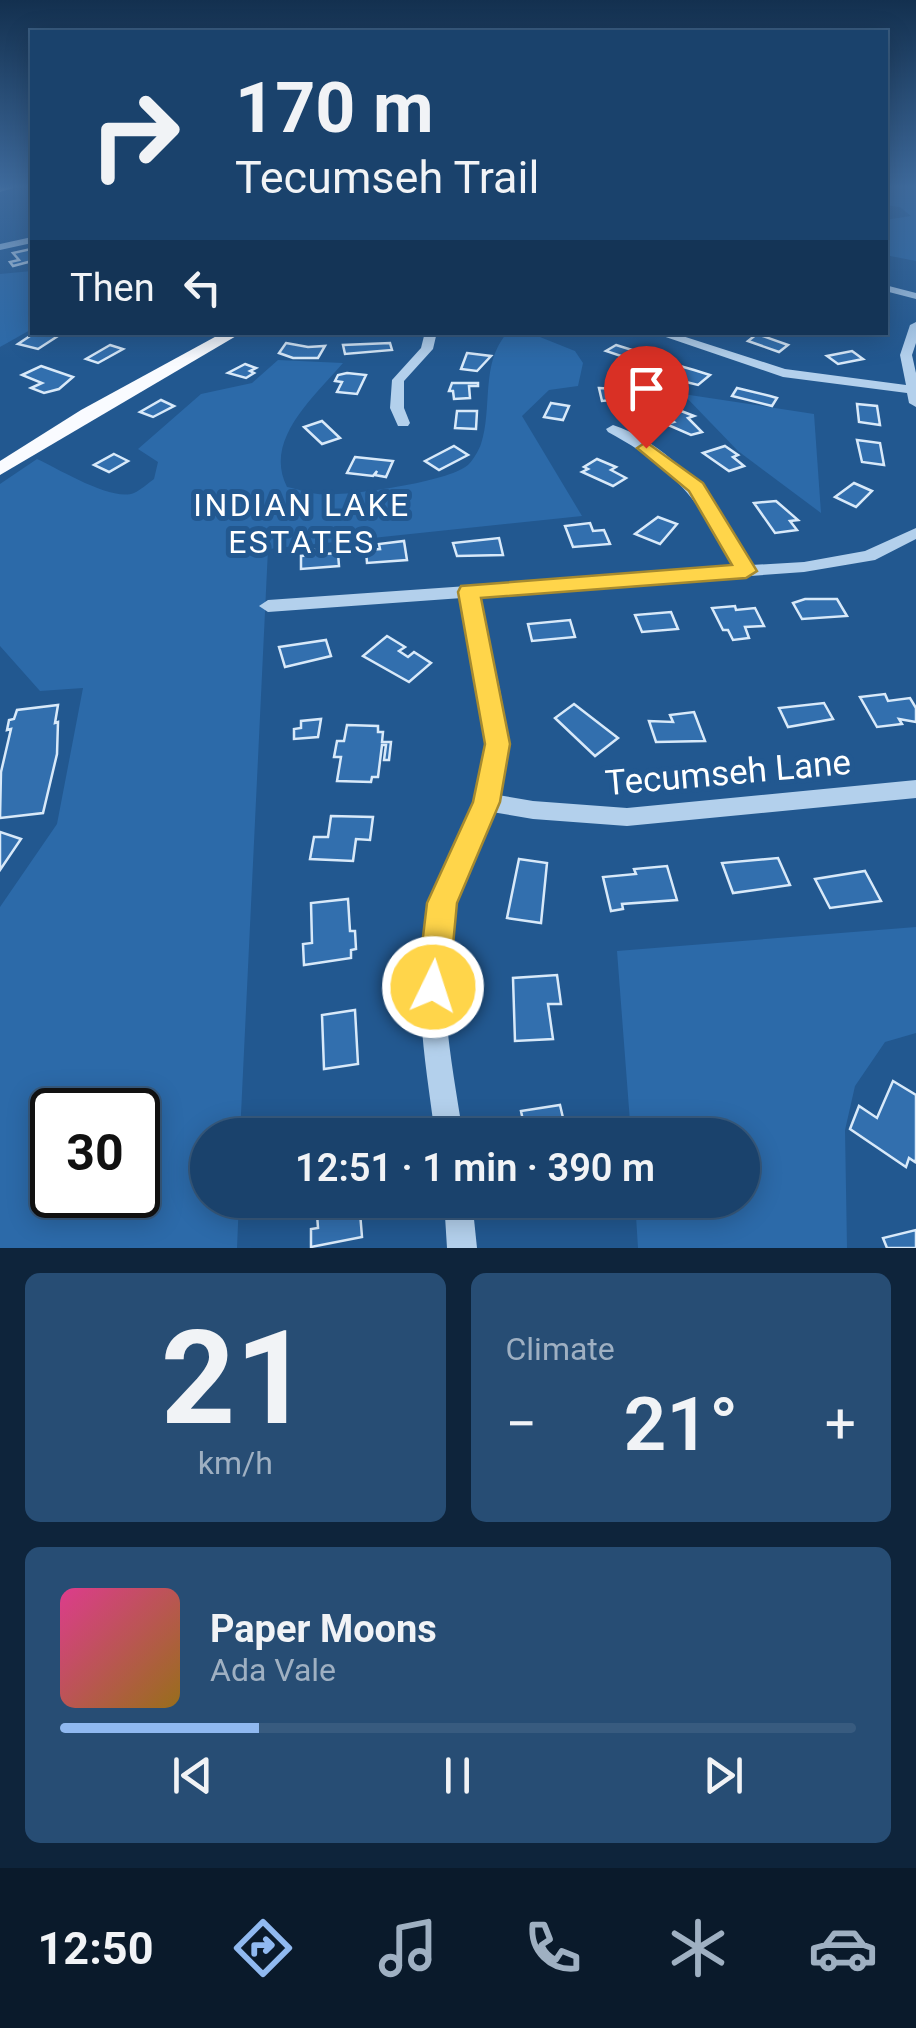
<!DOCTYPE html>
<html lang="en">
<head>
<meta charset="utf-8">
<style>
	:root { --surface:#1a426c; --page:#274d74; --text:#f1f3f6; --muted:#9fb0c2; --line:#385b7f; --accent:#90b9f0 }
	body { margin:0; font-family:Roboto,sans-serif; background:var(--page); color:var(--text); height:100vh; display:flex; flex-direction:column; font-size:38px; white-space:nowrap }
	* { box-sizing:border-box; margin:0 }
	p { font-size:32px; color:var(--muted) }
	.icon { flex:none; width:55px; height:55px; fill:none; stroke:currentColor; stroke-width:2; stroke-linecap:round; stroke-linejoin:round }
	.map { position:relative; height:1248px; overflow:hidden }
	.side { display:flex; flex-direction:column; gap:25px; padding:25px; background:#0e243b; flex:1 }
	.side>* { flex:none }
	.banner { position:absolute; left:30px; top:30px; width:858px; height:305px; border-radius:0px; box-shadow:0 5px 25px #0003,0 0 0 2px var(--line); background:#1a426c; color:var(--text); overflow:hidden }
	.speed { position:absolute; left:30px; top:1088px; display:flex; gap:20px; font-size:50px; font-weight:700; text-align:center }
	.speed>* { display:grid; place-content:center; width:130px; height:130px; border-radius:50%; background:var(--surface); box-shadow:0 5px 25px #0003,0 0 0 2px var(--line); line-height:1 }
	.speed .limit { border:5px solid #111; border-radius:15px; background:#fff; color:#111 }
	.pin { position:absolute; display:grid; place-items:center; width:85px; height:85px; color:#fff; margin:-102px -42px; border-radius:50% 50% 50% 0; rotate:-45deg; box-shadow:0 0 10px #0007 }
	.pin .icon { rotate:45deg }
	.me { position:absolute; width:110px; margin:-55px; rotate:4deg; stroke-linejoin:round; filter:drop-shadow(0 0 8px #0008) }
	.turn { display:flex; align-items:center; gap:35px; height:210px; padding:0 40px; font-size:45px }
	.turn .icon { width:130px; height:130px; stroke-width:2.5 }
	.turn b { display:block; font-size:70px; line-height:85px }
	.then { display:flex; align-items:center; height:95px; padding:0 40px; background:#0003; gap:20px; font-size:38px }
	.big { font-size:75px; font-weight:600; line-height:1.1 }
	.side .tile { flex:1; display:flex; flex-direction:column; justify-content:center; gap:15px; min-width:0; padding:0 35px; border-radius:15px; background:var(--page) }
	.side .dial { align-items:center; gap:0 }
	.dial b { font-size:130px; line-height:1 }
	.song { display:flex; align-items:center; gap:30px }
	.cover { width:120px; height:120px; border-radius:15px; background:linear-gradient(135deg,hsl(330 70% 55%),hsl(40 70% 35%)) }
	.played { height:10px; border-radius:5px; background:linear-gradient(90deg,var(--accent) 25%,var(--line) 25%) }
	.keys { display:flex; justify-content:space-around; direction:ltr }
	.heat { display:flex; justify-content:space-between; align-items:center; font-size:55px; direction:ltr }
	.side .tiles { flex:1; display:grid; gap:25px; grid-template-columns:1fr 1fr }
	.tile:last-child { grid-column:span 2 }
	.trip { position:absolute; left:190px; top:1118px; width:570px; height:100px; border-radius:50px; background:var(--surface); box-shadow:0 5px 25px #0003,0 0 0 2px var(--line); font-weight:600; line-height:100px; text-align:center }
	.tab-bar { display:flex; height:160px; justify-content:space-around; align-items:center; background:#0a1a2b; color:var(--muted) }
	.tab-bar .icon { width:70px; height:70px }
	.tab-bar .active { color:var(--accent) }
	.tab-bar b { font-size:45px; color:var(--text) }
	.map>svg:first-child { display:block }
	.green { fill:#2c6aa9; fill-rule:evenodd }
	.building { fill:#326fae; stroke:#d8e9f9; stroke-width:2.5 }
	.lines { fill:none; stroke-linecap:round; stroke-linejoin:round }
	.minor { fill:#b3d0ec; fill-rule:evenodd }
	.major { fill:#f9fbff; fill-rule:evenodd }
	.route { fill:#ffd54a; stroke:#a68a30; stroke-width:2.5 }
	.labels { text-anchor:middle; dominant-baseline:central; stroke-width:10; stroke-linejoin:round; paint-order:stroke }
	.neighbourhood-label { font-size:32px; letter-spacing:2.5px; fill:#fff; stroke:#225890 }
	.near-street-label { font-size:35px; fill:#fff; stroke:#225890 }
</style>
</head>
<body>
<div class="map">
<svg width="916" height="1248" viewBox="0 0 916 1248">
	<rect width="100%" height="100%" fill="#225890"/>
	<g class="green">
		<path d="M885,185h31v76l-31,-6v-35l26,-4 -11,-9 -15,-2z"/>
		<path d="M32,271v58l-32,18v-73z"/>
		<path d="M507,333h34l-1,4 35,14 8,12 -5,23 -29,4 -27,26 60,100 -314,33 -28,586h-32v65h31l-2,48h-237v-341l57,-83 26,-136 -43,3 -40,-45v-162l37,-25c22,10 75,43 97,34 7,-3 14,-10 20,-14l4,-17 -20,-13 63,-55 51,-11 26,-23 65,3c-29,34 -80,77 -56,124 10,2 21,6 31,7 26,3 134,-12 151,-30 4,-4 10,-14 12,-20 12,-36 -1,-80 26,-111zM52,1110h86v85h-86z"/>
		<path d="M683,394l131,20 7,99 -83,-62z"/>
		<path d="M916,927v106l-31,9 -30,44 -10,44 2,118h-209l-3,-48h107v-65h-111l-14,-184z"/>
	</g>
	<g class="building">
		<path d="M31,249l1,12 -19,5 -3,-4 9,-2 -6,-7z"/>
		<path d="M36,332h17l8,2 -23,15 -20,-5z"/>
		<path d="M757,334l31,11 -9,7 -31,-11z"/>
		<path d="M286,343l22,4 17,-1 -7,12h-25l-14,-5z"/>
		<path d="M390,343l2,7 -47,4 -2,-9z"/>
		<path d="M110,345l13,4 -25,14 -12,-4z"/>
		<path d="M616,345l29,9 -9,7 -30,-10z"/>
		<path d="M852,351l11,8 -25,5 -11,-8z"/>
		<path d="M467,353l24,3 -14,15 -16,-2z"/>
		<path d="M245,364l11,4 -6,3 4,2 -8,5 -18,-5z"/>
		<path d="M41,366l32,11 -14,12 -15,4 -13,-5 11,-5 -20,-8z"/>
		<path d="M680,366l14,4 16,5 -12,10 -16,-4 -9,-3 4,-4 -5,-2z"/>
		<path d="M347,373l19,2 -9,19 -20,-2 5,-10 -7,-1 3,-6z"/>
		<path d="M452,383h26v3h-9l1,12 -16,1 -1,-8h-4z"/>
		<path d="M599,388l33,2 2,8 -32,3z"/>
		<path d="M737,388l33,8 7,2 -5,8 -40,-10z"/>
		<path d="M161,400l13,6 -21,11 -13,-5z"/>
		<path d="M551,403l18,3 -6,14 -19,-3z"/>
		<path d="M857,404l20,2 3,19 -21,-3z"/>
		<path d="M676,409l18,7 -6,2 14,14 -11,3 -25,-11 8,-2 -11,-9z"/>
		<path d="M457,411h20l-1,18 -21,-1z"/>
		<path d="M322,421l18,17 -18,6 -18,-17z"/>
		<path d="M857,440l23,3 4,22 -22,-3z"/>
		<path d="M454,446l14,9 -29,15 -14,-9z"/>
		<path d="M725,446l13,9 -5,2 11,9 -15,5 -26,-18z"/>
		<path d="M114,454l14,7 -19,11 -15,-7z"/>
		<path d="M355,457l38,4 -7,16 -11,-2 2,-4 -4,5 -26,-3z"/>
		<path d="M597,459l19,8 -5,3 15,8 -13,8 -31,-14 6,-3 -4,-2z"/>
		<path d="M854,483l18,8 -16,16 -21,-10z"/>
		<path d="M776,501l22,19 -8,1 7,9 -22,3 -21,-30z"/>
		<path d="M658,517l19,7 -17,20 -25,-10z"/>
		<path d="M590,523l3,8 11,-1 6,14 -37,3 -8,-21z"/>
		<path d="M499,538l4,17 -46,1 -4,-13z"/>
		<path d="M404,541l3,19 -40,3 -1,-13 14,-1 -1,-5z"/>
		<path d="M324,548v6l14,-1 1,13 -38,3v-13l10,-1v-5z"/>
		<path d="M805,599h32l10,17 -45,3 -9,-16z"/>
		<path d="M735,606l1,4 19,-2 9,18 -19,1 4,11 -16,2 -5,-10h-5l-11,-22z"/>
		<path d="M671,612l7,17 -36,3 -7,-17z"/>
		<path d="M570,620l5,17 -43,4 -4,-17z"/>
		<path d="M387,636l18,11 -6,4 9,6 6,-5 17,11 -22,19 -46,-26z"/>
		<path d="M326,640l5,16 -46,11 -6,-20z"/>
		<path d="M885,694l3,7 22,-3 6,10v14l-17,-3 3,5 -25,3 -17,-30z"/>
		<path d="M824,703l9,16 -45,8 -9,-19z"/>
		<path d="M574,704l44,34 -23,18 -40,-38z"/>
		<path d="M58,705l-3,18 3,-1 -1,32 -14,59 -43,5 1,-46 10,-43 -4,1 2,-10 5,-1 3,-9z"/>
		<path d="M694,712l11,29 -49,1 -7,-21 24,1 -3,-7z"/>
		<path d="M321,719l-3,18 -24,2v-10l7,-1v-7z"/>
		<path d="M347,725l31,1v6h5l-1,10h9l-2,18h-5l2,-15h-4l-4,32h-6l-1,5 -34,-1 4,-24h-7l3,-16h7z"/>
		<path d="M331,816l42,1 -3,23 -14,-1 -3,22 -43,-2 4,-22h14z"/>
		<path d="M0,832l21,7 -21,31z"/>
		<path d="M778,858l12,27 -57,8 -11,-30z"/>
		<path d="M519,859l28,4 -6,60 -34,-5z"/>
		<path d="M667,866l10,34 -55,4 1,5 -12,2 -8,-34 33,-3 -2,-5z"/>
		<path d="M865,871l16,30 -51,7 -15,-29z"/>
		<path d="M348,899l2,32h5l1,18 -5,1v8l-47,7 -1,-21 9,-1 -1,-40z"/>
		<path d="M557,975l4,29h-13l5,35 -38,2 -2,-63z"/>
		<path d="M355,1010l3,54 -34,5 -2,-54z"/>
		<path d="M893,1081l23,14v64l-1,3 -6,-4 -3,9 -56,-38 9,-23 18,12z"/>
		<path d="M560,1105l7,30h-41l-5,-24z"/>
		<path d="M316,1200h43l3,37 -51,10v-18l7,-1z"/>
		<path d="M916,1230v18h-29l-4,-10z"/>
	</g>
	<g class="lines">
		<g class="minor">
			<path d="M8,185h15l-23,7v-6z"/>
			<path d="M32,237v6l-32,7v-6z"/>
			<path d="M885,285l31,8v6l-31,-8z"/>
			<path d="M916,322v21l-4,12 4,18v34l-7,-4 -2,-10 -124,-16 -132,-45h19l115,37 121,16 -6,-30 10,-30z"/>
			<path d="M425,332h12l-4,17 -29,32v27l6,15 -2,3h-10l-8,-18 2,-28 29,-32z"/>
			<path d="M613,425c66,23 105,82 138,140l53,-3 61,-11 51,-23v11l-41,21 -71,12 -326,24c13,66 42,133 20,199l35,6 94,7 289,-28v18l-289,28 -94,-7 -41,-7c-12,28 -28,55 -37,85 -22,77 -4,160 8,238h-28c-10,-77 -26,-159 -3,-236 14,-46 46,-87 54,-135 8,-55 -15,-113 -24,-166l-194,14 -9,-6 9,-6 467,-33c-36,-66 -60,-99 -127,-135l-2,-3z"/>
			<path d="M444,1200h28l5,48h-30z"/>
		</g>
		<path class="major" d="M224,332h19l-243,143v-14l81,-51z"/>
	</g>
	<linearGradient id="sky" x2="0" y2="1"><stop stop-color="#13304f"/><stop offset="0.52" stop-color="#3e6a9c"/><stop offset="1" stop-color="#3e6a9c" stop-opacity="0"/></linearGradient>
	<rect width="916" height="359" fill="url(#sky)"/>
	<path class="route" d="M646,442l57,41 54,88 -11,7 -265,20 29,146 -10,58 -43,101 -8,84 -5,11 -11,5 -11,-5 -5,-11 10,-84 46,-101 12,-58 -27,-152 3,-6 271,-21 -43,-74 -52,-43z"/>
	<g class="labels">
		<g class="neighbourhood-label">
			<text x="302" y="505">INDIAN LAKE<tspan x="302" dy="37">ESTATES</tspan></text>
		</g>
		<g class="near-street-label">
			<text transform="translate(728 773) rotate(-5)">Tecumseh Lane</text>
		</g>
	</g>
</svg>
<div class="speed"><div class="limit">30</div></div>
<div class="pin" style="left:646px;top:448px;background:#d93025"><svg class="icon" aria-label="arrive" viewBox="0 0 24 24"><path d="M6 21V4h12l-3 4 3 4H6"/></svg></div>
<svg class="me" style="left:433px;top:987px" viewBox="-20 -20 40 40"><circle r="17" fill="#ffd54a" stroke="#fff" stroke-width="3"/><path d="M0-11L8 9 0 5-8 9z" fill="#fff"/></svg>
<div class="trip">12:51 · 1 min · 390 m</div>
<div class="banner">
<div class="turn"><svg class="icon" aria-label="right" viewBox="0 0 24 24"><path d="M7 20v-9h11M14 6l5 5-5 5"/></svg><div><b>170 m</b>Tecumseh Trail</div></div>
<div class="then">Then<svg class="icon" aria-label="left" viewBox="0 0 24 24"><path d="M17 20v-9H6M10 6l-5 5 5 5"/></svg></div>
</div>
</div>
<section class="side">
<div class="tiles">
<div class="tile dial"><b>21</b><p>km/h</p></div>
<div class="tile"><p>Climate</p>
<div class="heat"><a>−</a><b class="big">21°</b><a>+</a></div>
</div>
<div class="tile">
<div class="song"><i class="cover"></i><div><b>Paper Moons</b><p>Ada Vale</p></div></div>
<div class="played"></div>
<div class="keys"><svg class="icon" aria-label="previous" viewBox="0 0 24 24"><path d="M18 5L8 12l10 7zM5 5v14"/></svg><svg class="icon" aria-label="pause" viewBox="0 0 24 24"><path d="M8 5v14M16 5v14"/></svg><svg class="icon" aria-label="next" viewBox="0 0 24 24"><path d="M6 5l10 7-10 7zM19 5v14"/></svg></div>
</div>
</div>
</section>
<nav class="tab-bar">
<b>12:50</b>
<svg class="icon active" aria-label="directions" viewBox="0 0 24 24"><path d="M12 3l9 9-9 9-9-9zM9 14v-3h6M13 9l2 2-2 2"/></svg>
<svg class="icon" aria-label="music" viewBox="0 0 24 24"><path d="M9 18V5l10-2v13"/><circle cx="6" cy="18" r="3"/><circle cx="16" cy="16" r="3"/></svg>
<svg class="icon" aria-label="phone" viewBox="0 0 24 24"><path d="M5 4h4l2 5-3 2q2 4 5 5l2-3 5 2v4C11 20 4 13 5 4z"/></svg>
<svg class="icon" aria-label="climate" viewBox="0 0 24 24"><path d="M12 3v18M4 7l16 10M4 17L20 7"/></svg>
<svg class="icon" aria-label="car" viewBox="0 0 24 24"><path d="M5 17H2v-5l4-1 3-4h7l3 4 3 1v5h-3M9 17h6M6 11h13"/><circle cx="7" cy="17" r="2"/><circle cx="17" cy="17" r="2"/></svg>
</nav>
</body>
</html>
